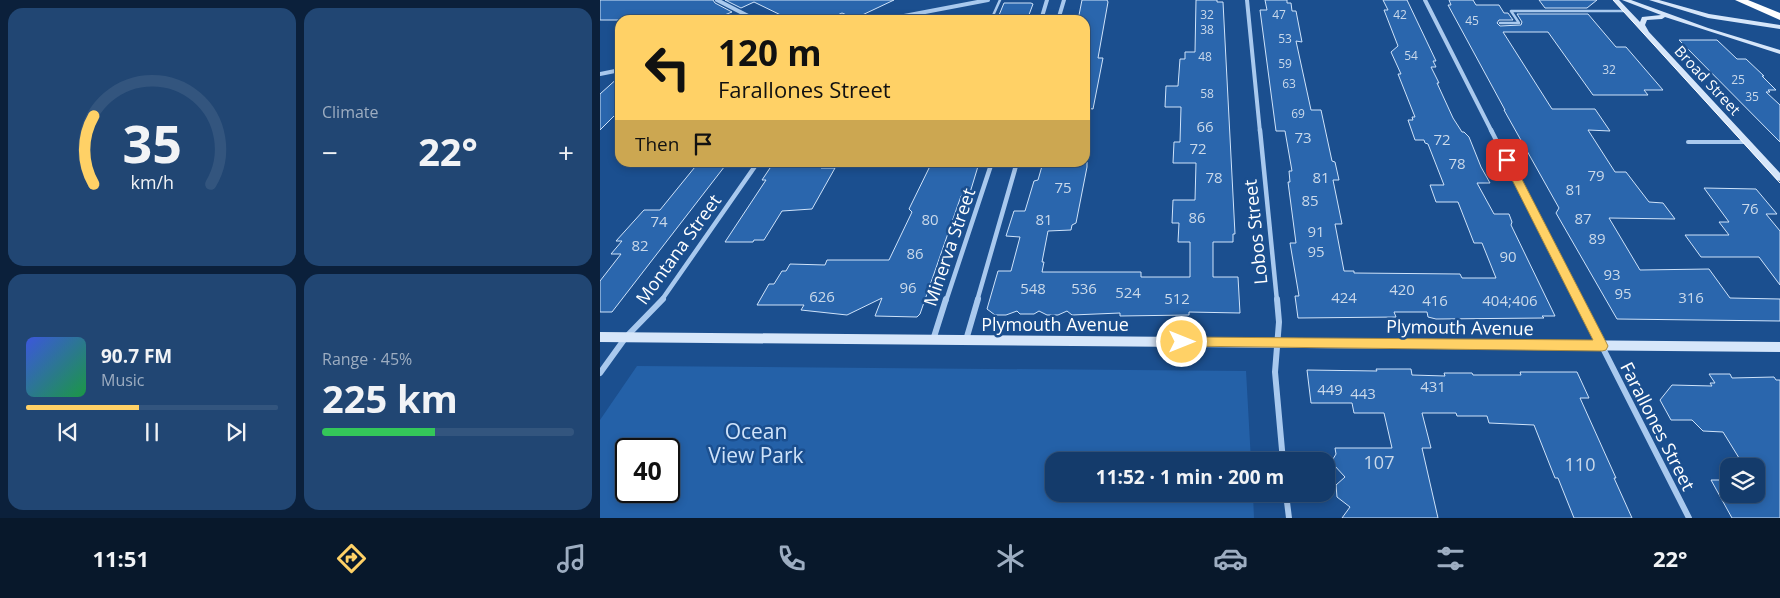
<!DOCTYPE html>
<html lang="en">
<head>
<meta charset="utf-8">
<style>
	:root { --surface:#143b6b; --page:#214673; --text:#f1f3f6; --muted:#9dadc1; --line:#33557e; --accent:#ffd166 }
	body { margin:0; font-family:"Open Sans",sans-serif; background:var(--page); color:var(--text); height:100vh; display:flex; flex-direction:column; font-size:19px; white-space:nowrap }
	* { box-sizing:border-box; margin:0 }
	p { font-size:16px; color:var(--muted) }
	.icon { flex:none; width:28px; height:28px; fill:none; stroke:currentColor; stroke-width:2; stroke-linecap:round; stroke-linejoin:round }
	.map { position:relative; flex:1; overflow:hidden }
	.sheet { display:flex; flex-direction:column; gap:8px; padding:8px; background:#0b203b; width:600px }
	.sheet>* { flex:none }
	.hud { position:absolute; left:15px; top:15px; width:475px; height:152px; border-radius:15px; box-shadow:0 2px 8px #0003,0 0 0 1px var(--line); background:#ffd166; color:#111; overflow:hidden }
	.buttons { position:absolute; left:1120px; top:458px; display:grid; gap:10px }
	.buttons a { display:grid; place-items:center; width:45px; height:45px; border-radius:10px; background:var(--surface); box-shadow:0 2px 8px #0003,0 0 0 1px var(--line); font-size:25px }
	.speed { position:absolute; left:15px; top:438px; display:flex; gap:10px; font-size:25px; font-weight:700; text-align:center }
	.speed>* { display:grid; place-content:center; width:65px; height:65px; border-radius:50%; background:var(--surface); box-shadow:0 2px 8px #0003,0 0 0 1px var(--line); line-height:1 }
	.speed .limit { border:2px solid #111; border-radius:8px; background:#fff; color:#111 }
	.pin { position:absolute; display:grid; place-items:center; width:42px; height:42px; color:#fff; margin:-21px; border-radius:10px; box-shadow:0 2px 8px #0006 }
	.me { position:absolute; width:55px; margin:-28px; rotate:90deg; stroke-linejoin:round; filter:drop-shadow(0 0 4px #0008) }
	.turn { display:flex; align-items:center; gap:18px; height:105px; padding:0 20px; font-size:22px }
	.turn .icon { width:65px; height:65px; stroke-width:2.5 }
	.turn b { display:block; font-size:35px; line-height:42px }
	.then { display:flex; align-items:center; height:48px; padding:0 20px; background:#0003; gap:10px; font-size:19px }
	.big { font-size:38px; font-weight:700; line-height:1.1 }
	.sheet .widget { flex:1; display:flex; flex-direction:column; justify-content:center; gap:8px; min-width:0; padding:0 18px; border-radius:15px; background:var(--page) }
	.sheet .dial { align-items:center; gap:0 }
	.dial svg { height:130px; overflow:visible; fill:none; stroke:var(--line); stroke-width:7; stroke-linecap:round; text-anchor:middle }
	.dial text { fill:var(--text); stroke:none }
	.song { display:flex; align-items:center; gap:15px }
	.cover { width:60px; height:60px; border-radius:8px; background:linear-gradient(135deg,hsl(230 70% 55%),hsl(140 70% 35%)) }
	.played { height:5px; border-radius:2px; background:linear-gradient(90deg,var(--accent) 45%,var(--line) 45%) }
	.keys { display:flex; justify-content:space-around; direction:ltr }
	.heat { display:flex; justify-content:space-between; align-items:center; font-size:28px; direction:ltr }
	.charge { height:8px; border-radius:4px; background:linear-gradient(90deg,#34c759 45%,var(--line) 0) }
	.sheet .tiles { flex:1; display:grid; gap:8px; grid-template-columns:repeat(2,1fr) }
	.trip { position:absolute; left:445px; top:452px; width:290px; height:50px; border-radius:15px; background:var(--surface); box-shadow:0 2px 8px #0003,0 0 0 1px var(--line); font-weight:700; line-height:50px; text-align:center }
	.menu { display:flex; height:80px; justify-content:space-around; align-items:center; background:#08182b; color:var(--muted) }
	.menu .icon { width:35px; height:35px }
	.menu .selected { color:var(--accent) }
	.menu b { font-size:22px; color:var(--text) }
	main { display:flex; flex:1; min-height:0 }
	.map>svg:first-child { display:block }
	.green { fill:#2461a8; fill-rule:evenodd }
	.building { fill:#2a66ad; stroke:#cfe3fa }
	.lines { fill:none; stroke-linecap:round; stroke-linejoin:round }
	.lane-far1 { stroke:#a9c9ee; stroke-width:2.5 }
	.lane { stroke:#a9c9ee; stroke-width:4 }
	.street-far2 { stroke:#a9c9ee; stroke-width:4 }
	.street-far1 { stroke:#a9c9ee; stroke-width:4.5 }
	.street { stroke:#a9c9ee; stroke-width:6 }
	.secondary { fill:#d6e6fa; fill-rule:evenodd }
	.highway { fill:#fff; fill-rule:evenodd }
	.tram { stroke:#fff; stroke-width:1 }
	.route { fill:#ffd166; stroke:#a68842 }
	.labels { text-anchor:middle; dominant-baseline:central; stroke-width:5; stroke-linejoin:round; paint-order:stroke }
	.far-number-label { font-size:12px; fill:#cad9ea }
	.far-street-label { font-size:15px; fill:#fff; stroke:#1b4f8f }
	.number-label { font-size:15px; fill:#cad9ea }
	.street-label { font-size:18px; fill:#fff; stroke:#1b4f8f }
	.near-number-label { font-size:18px; fill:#cad9ea }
	.near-park-label { font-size:21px; fill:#cfe3fa; stroke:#1b4f8f }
</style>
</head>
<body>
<main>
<section class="sheet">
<div class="tiles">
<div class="widget dial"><svg viewBox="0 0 100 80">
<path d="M14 69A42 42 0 1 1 86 69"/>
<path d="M14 69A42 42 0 0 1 14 27" stroke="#ffd166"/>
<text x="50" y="56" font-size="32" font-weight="700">35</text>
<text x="50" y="72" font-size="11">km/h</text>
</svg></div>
<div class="widget"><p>Climate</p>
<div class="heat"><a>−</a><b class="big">22°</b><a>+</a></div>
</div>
<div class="widget">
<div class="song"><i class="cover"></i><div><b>90.7 FM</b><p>Music</p></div></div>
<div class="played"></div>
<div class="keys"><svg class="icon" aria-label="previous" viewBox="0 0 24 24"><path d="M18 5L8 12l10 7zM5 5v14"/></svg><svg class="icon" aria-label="pause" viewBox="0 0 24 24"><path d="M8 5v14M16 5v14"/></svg><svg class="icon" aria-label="next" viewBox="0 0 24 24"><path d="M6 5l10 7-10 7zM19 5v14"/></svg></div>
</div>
<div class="widget"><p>Range · 45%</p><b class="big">225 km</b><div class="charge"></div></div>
</div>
</section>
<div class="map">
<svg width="1180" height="518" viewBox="0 0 1180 518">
	<rect width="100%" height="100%" fill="#1b4f8f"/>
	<path class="green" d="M37,366l609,5 5,90h-197v33h199l1,24h-654v-98zM26,449h43v42h-43z"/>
	<g class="building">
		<path d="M0,0h113l2,3 17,9 -20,8h-112z"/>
		<path d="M125,0h169l-36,17 -4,1 -12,-5 -16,7h-35l-37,-18 -13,6z"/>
		<path d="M482,0h25l1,2 -10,56h5l-10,51 -8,-1v-88h-7z"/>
		<path d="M596,0h21v2h6l12,232h-2v8h-20v35h25l2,36 -51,-1v3l-69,1v-3l-48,2 -5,-4 -9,4h-11l-8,-4 -5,3h-14l-3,-3 -11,4h-11l-8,-6 11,-38h13l9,-34 -14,-1 8,-25h11l9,-30 4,-1 4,-14h3l1,-4h41v5l-11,56 -4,2 -1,5 -23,1 -6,31h2l-2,10h99v5h49v-35h-12l1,-19h-7l1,-23h22l1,-37h-23l1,-21h6l1,-35h-16l1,-21h12l2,-27h5v-7h10z"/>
		<path d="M665,0h22v3h4l1,8h4l6,31 -6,-1 15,69h10l11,51 3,1 4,18h-6l9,44h-7l9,47h10v2l106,1 2,4h34l-14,-35h-8l-16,-41h-22l-6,-17h14l-16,-41 -3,-1 -1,-3h-9l-7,-20h5l-1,-3h3l-17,-43h3l-10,-22 7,-6 -14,-36h4l-5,-10h24l29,61h-3l3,6h-5l8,16h-2l16,35 9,14h2l5,5 12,30 9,16h-13l17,31h15l3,8 -1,3 44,91h-13l2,2 -108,1 -8,-2 -1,-5h-33l2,5 -98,1 -3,-22h4l-9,-53h6l-8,-61h2l-1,-11h3l-7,-40h-9l-16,-121h7z"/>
		<path d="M849,0h24l3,5h23l5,8h4l5,7h-14l-2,3 3,3 21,-1 1,-3 -5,-8h71l28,33h10l37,43h-19l4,5h-55l-45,-63h-45l49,77h43l15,22 -22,-1 27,42h11l23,30 14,1 12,16 -66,-1 31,52 69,-1 21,29 50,1v22l-163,-2 -61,-106 3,-5 -55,-98h1l-57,-105h3z"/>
		<path d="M939,0h58l-10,8h-42z"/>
		<path d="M404,3h27l2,1 -6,16h-30z"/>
		<path d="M1079,40h38l20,19h9l18,17h-2l14,14h-8l2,2h-4l14,13v37z"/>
		<path d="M20,76v34l-20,20v-36z"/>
		<path d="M99,162h29l-116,150h-12v-31l21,-27h-10l11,-13h-6l28,-31h16z"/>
		<path d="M174,162h35l-1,2h15l-2,4h14l-23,41 -30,2 -18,29h-10l-1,2h-28l41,-62h-4z"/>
		<path d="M332,162l47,1 -10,33h-8l-41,118 -3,3 -42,-1 7,-18 -35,17 -46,-5 3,-5h-47l12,-21h5l8,-13h4l4,-7 35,1 2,-5h62l23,-48 -3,-3z"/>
		<path d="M1104,188l52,1 21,25h-11l14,17v54l-21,-28h-58l-16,-22h44l-10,-13h10z"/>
		<path d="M776,369h35l1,6 33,1 -1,-3h28l1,2h48l-1,-3h57l12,26h-9l36,80h-2l18,40h-58l-16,-40h-3l-21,-53 -45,-2 -2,-7h-30l-1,-3h-34l9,35h-9l16,70h-96l8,-11 -13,-10 -1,-12 9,-8 -11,-12 -1,-6 3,-5 -1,-6h57l-8,-35h-30l-2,-10h-41l-4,-33 70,1z"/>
		<path d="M1109,374h21l2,4 42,-1 2,3h4v138h-48l-21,-38h18v14h27v-28h-12l-21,-34 -20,-1 -11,-11h-21l-11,-20 12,-15 40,1 -2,-3h5z"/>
	</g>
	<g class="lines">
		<g class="lane-far1">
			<path d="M391,20l9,-20"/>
			<path d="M900,23h19l-8,-12h115"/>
		</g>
		<path class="lane" d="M1088,142h60"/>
		<g class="street-far2">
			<path d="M117,0l39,20"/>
			<path d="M647,0l13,132"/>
			<path d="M825,0l67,132"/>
			<path d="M283,20l105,-20"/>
			<path d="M441,20l6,-20"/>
			<path d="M458,20l6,-20"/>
			<path d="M0,74l20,-4"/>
		</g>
		<g class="street-far1">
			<path d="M660,130l17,171"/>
			<path d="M891,130l87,171"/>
			<path d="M61,301l97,-139"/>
			<path d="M346,301l46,-139"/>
			<path d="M377,301l40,-139"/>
		</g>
		<g class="street">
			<path d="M677,299l2,23 -4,50 8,89"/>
			<path d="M978,299l111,219"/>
			<path d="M333,340l13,-41"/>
			<path d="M366,340l12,-41"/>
			<path d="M0,373l26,-36 37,-38"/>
			<path d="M686,494l3,24"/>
		</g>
		<g class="secondary">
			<path d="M1013,0h6l21,22 2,-5 19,-2 -39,-15h9l77,28 72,22v4l-115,-37 -3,2 -15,1 -2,5 4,7 131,141v8l-3,-1z"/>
			<path d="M1049,0h10l50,14 71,11v4l-72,-11z"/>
			<path d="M0,332l1180,10v10l-1180,-10z"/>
		</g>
		<path class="highway" d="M1135,0h13l32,13v7z"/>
		<path class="tram" d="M1013,0l167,183"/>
	</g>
	<path class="route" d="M907,157l5,3 94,182 2,4 -2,4 -4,1 -424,-5 -2,-4 2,-3 4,-2 411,3 -91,-180z"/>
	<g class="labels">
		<g class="far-number-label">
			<text x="607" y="14">32</text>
			<text x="679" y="14">47</text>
			<text x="800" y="14">42</text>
			<text x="872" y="20">45</text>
			<text x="607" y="29">38</text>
			<text x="685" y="38">53</text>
			<text x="811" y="55">54</text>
			<text x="605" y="56">48</text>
			<text x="685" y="63">59</text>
			<text x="1009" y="69">32</text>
			<text x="1138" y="79">25</text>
			<text x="689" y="83">63</text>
			<text x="607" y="93">58</text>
			<text x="1152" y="96">35</text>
			<text x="698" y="113">69</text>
		</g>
		<g class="far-street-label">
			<text transform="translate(1108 80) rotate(47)">Broad Street</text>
		</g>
		<g class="number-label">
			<text x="605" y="126">66</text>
			<text x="703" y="137">73</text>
			<text x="842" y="139">72</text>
			<text x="598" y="148">72</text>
			<text x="857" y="163">78</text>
			<text x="996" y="175">79</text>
			<text x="614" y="177">78</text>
			<text x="721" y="177">81</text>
			<text x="463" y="187">75</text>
			<text x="974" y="189">81</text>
			<text x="710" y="200">85</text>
			<text x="1150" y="208">76</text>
			<text x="597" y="217">86</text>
			<text x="983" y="218">87</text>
			<text x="330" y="219">80</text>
			<text x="444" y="219">81</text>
			<text x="59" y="221">74</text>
			<text x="716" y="231">91</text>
			<text x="997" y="238">89</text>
			<text x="40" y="245">82</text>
			<text x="716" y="251">95</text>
			<text x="315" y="253">86</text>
			<text x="908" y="256">90</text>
			<text x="1012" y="274">93</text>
			<text x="308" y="287">96</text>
			<text x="433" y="288">548</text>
			<text x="484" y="288">536</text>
			<text x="802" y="289">420</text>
			<text x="528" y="292">524</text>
			<text x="1023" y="293">95</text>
			<text x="222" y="296">626</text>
			<text x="744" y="297">424</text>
			<text x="1091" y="297">316</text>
			<text x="577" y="298">512</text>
			<text x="835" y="300">416</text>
			<text x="910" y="300">404;406</text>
			<text x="833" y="386">431</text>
			<text x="730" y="389">449</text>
			<text x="763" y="393">443</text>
		</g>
		<g class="street-label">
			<text transform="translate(655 232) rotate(-96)">Lobos Street</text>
			<text transform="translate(349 247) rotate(-71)">Minerva Street</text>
			<text transform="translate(78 249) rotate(-54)">Montana Street</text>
			<text x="455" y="324">Plymouth Avenue</text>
			<text transform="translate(860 327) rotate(1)">Plymouth Avenue</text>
			<text transform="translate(1058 426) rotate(63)">Farallones Street</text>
		</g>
		<g class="near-number-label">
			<text x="779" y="462">107</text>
			<text x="980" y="464">110</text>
		</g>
		<g class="near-park-label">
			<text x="156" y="431">Ocean<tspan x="156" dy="24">View Park</tspan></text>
		</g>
	</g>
</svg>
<div class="buttons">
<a><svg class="icon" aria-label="layers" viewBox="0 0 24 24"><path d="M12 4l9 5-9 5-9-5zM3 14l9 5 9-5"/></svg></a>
</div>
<div class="speed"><div class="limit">40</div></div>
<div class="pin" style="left:907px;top:160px;background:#d93025"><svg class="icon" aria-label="arrive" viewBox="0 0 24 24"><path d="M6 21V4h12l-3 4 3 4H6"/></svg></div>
<svg class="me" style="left:582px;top:342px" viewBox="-20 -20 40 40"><circle r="17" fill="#ffd166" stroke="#fff" stroke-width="3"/><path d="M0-11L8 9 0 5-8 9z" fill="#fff"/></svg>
<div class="trip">11:52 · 1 min · 200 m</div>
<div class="hud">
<div class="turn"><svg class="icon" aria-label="left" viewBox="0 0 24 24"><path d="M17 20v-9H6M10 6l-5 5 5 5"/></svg><div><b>120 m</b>Farallones Street</div></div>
<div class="then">Then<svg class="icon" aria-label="arrive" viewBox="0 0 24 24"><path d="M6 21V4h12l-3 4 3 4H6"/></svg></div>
</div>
</div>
</main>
<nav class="menu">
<b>11:51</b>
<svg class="icon selected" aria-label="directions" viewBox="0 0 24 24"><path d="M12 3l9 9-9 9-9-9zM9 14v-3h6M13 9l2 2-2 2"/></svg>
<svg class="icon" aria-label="music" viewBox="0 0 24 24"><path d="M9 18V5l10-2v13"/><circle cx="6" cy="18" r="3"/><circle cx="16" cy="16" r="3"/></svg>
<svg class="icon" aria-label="phone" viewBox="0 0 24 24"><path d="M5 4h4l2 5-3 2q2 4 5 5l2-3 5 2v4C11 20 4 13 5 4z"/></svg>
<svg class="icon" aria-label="climate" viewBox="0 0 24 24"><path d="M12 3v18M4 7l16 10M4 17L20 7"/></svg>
<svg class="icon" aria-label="car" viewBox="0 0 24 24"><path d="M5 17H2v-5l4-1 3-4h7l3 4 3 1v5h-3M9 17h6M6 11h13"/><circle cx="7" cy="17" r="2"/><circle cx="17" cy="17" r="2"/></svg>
<svg class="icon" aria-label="filters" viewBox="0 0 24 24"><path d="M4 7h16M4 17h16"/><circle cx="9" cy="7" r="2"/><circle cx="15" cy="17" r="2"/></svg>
<b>22°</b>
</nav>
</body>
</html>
